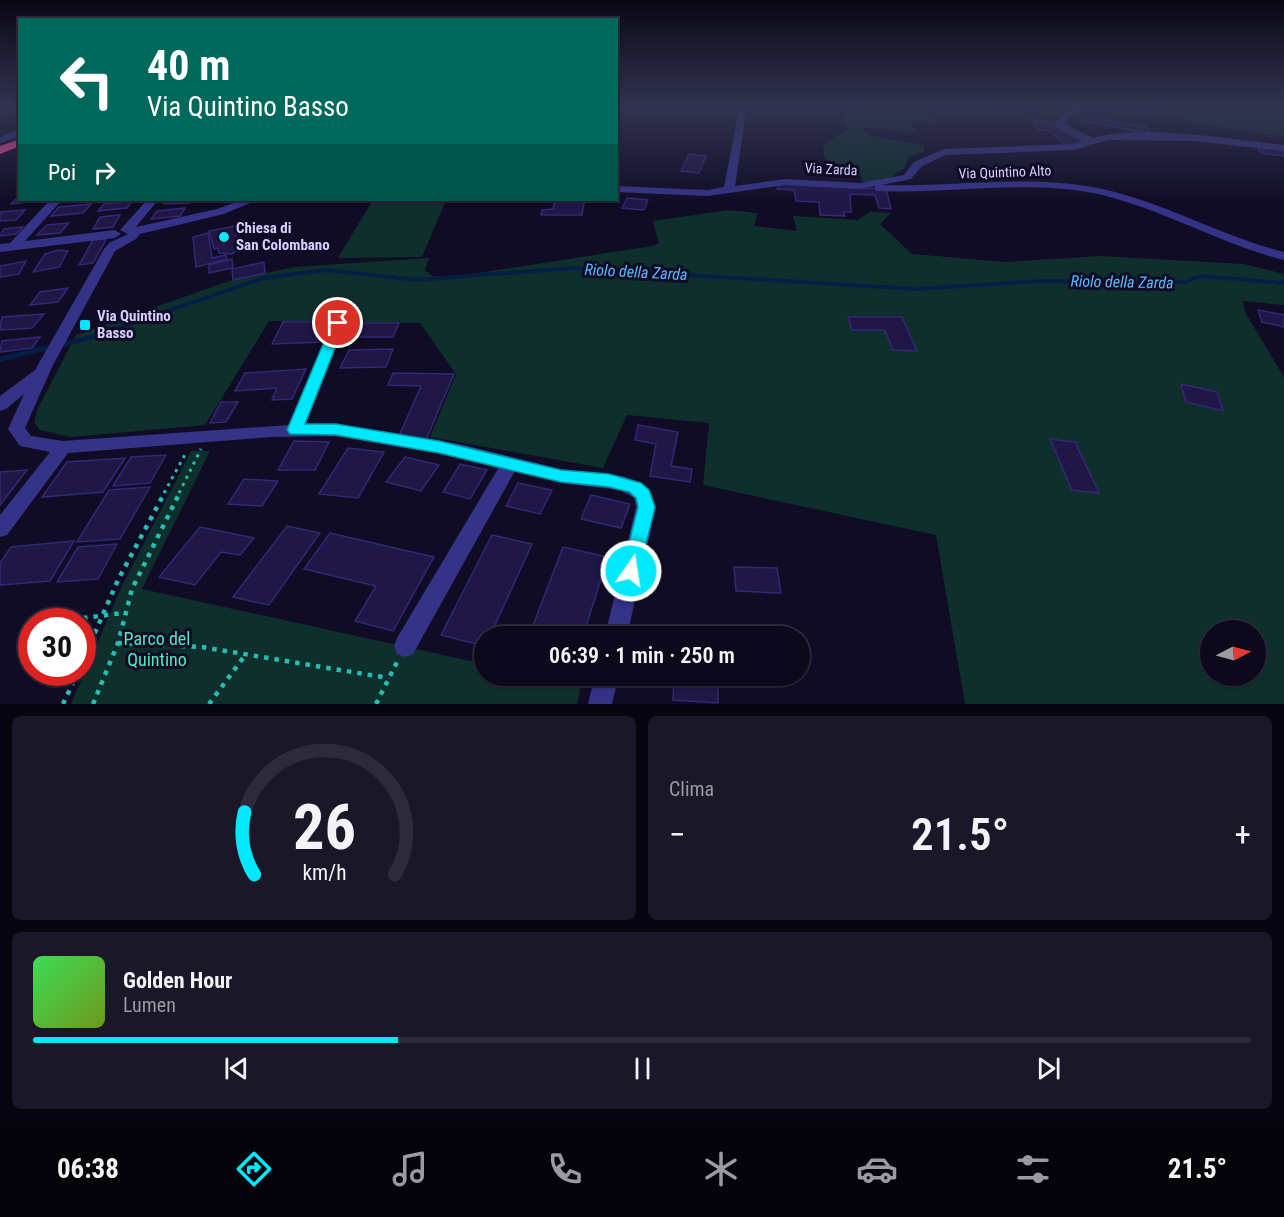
<!DOCTYPE html>
<html lang="it">
<head>
<meta charset="utf-8">
<style>
	:root { --surface:#0c091c; --page:#1a1729; --text:#f1f3f6; --muted:#9a9aa3; --line:#2c2a3b; --accent:#00e8fb }
	body { margin:0; font-family:"Roboto Condensed",sans-serif; background:var(--page); color:var(--text); height:100vh; display:flex; flex-direction:column; font-size:22px; white-space:nowrap }
	* { box-sizing:border-box; margin:0 }
	p { font-size:20px; color:var(--muted) }
	.icon { flex:none; width:33px; height:33px; fill:none; stroke:currentColor; stroke-width:2; stroke-linecap:round; stroke-linejoin:round }
	.map { position:relative; height:704px; overflow:hidden }
	.details { display:flex; flex-direction:column; gap:12px; padding:12px; background:#07050f; flex:1 }
	.details>* { flex:none }
	.top-card { position:absolute; left:18px; top:18px; width:600px; height:183px; border-radius:0px; box-shadow:0 2px 4px #0004,0 0 0 2px var(--line); background:#00695c; color:#fff; overflow:hidden }
	.needle { width:39px; rotate:84deg }
	.tools { position:absolute; left:1200px; top:620px; display:grid; gap:12px }
	.tools a { display:grid; place-items:center; width:66px; height:66px; border-radius:50%; background:var(--surface); box-shadow:0 2px 4px #0004,0 0 0 2px var(--line); font-size:30px }
	.speed { position:absolute; left:18px; top:608px; display:flex; gap:12px; font-size:30px; font-weight:700; text-align:center }
	.speed>* { display:grid; place-content:center; width:78px; height:78px; border-radius:50%; background:var(--surface); box-shadow:0 2px 4px #0004,0 0 0 2px var(--line); line-height:1 }
	.speed .limit { border:9px solid #d22; background:#fff; color:#111 }
	.pin { position:absolute; display:grid; place-items:center; width:51px; height:51px; color:#fff; margin:-26px; border:3px solid #fff; border-radius:50%; box-shadow:0 2px 6px #0007 }
	.me { position:absolute; width:66px; margin:-33px; rotate:13deg; stroke-linejoin:round; filter:drop-shadow(0 0 4px #0008) }
	.turn { display:flex; align-items:center; gap:21px; height:126px; padding:0 30px; font-size:27px }
	.turn .icon { width:78px; height:78px; stroke-width:2.5 }
	.turn b { display:block; font-size:42px; line-height:51px }
	.then { display:flex; align-items:center; height:57px; padding:0 30px; background:#0003; gap:12px; font-size:22px }
	.big { font-size:45px; font-weight:600; line-height:1.1 }
	.details .card { flex:1; display:flex; flex-direction:column; justify-content:center; gap:9px; min-width:0; padding:0 21px; border-radius:9px; background:var(--page) }
	.details .dial { align-items:center; gap:0 }
	.dial svg { height:156px; overflow:visible; fill:none; stroke:var(--line); stroke-width:7; stroke-linecap:round; text-anchor:middle }
	.dial text { fill:var(--text); stroke:none }
	.song { display:flex; align-items:center; gap:18px }
	.cover { width:72px; height:72px; border-radius:9px; background:linear-gradient(135deg,hsl(130 70% 55%),hsl(80 70% 35%)) }
	.played { height:6px; border-radius:3px; background:linear-gradient(90deg,var(--accent) 30%,var(--line) 30%) }
	.keys { display:flex; justify-content:space-around; direction:ltr }
	.heat { display:flex; justify-content:space-between; align-items:center; font-size:33px; direction:ltr }
	.details .tiles { flex:1; display:grid; gap:12px; grid-template-columns:1fr 1fr }
	.card:last-child { grid-column:span 2 }
	.trip { position:absolute; left:474px; top:626px; width:336px; height:60px; border-radius:30px; background:var(--surface); box-shadow:0 2px 4px #0004,0 0 0 2px var(--line); font-weight:600; line-height:60px; text-align:center }
	.tabs { display:flex; height:96px; justify-content:space-around; align-items:center; background:#05040b; color:var(--muted) }
	.tabs .icon { width:42px; height:42px }
	.tabs .selected { color:var(--accent) }
	.tabs b { font-size:27px; color:var(--text) }
	.map>svg:first-child { display:block }
	.green { fill:#0f2f2d; fill-rule:evenodd }
	.lines { fill:none; stroke-linecap:round; stroke-linejoin:round }
	.stream-far1 { stroke:#051e45; stroke-width:4 }
	.stream { stroke:#051e45; stroke-width:5 }
	.building { fill:#201747; stroke:#352775; stroke-width:1.5 }
	.path-far1 { stroke:#24bfb2; stroke-width:3; stroke-dasharray:3 5; stroke-linecap:butt }
	.path { stroke:#24bfb2; stroke-width:4.5; stroke-dasharray:4.5 6; stroke-linecap:butt }
	.minor { fill:#353388; fill-rule:evenodd }
	.highway { fill:#ff4ba5; fill-rule:evenodd }
	.route { fill:#00e8fb; stroke:#0097a3; stroke-width:1.5 }
	.poi-dot { fill:#00e8fb; stroke:#100c25; stroke-width:2 }
	.labels { text-anchor:middle; dominant-baseline:central; stroke-width:6; stroke-linejoin:round; paint-order:stroke }
	.far-street-label { font-size:14px; fill:#d5d0ff; stroke:#100c25 }
	.poi-label { font-size:15px; font-weight:bold; fill:#d5d0ff; stroke:#100c25; text-anchor:start }
	.water-label { font-size:16px; font-style:italic; fill:#5eb8ff; stroke:#100c25 }
	.near-park-label { font-size:18px; fill:#52e9c0; stroke:#100c25 }
</style>
</head>
<body>
<div class="map">
<svg width="1284" height="704" viewBox="0 0 1284 704">
	<rect width="100%" height="100%" fill="#100c25"/>
	<g class="green">
		<path d="M874,105h47l-1,2 20,17 -27,-3 -2,4 6,5c-17,7 -36,-7 -54,-1l8,7 53,9v7l-16,5 -3,11 -9,5 -6,9h-28l-1,-6h-9l-27,-17 -2,-11 5,-7 20,-11 -6,-13c10,-7 22,-5 34,-9z"/>
		<path d="M958,105h110l-8,10 -16,-1 -8,-9 -60,6z"/>
		<path d="M1148,105h136v32l-90,-14z"/>
		<path d="M373,200h73l-24,57 -84,1z"/>
		<path d="M728,210l30,3 -4,13 43,5 -4,-15 65,4 12,-8 21,1 -11,11 32,30 94,8 94,-6 143,8 41,10v31l-41,-4 2,11 39,65v327h-319l-29,-169 -233,-50 6,-62 -82,-8 -24,53 -173,-31 26,-63 -36,-51 -151,-2 -64,104 -134,12 -31,-7 -6,-8 4,-14 38,-73 156,-55 63,-13 134,-9 -4,12 7,6h27l193,-30 7,-3 -6,-22zM1210,630h46v45h-46z"/>
		<path d="M191,451h19l-68,138 342,75v11h51l46,10 -4,19h-506l51,-118z"/>
	</g>
	<g class="lines">
		<path class="stream-far1" d="M112,330l152,-52 62,-8 91,10 156,-12 342,21 125,-8 145,1 16,-6 79,7 4,-2"/>
		<path class="stream" d="M0,359l85,-20 31,-11"/>
	</g>
	<g class="building">
		<path d="M1088,117l58,10 7,7 -72,-13z"/>
		<path d="M1032,119l18,4 34,19 -17,4 -19,-16h-10z"/>
		<path d="M1256,146l28,3v7l-23,-3z"/>
		<path d="M689,154l17,2 -7,17 -18,-2z"/>
		<path d="M780,184l106,5 5,20 -12,-1 -4,-13 -25,-1 1,18h-8l2,4 -25,-1 -1,-13 -23,-1 -2,-11 -17,-1z"/>
		<path d="M19,196l1,4h24l-33,4z"/>
		<path d="M627,198l21,2 -4,10 -22,-2z"/>
		<path d="M168,200h23l-2,3 -25,1z"/>
		<path d="M555,200h19v2l10,1 -2,12h-41l1,-5 11,-1z"/>
		<path d="M132,201l-5,7 -29,3 6,-7z"/>
		<path d="M91,204l-8,9 -32,3 8,-9z"/>
		<path d="M185,208l-5,8 -29,3 6,-8z"/>
		<path d="M25,210l-9,10 -16,1v-9z"/>
		<path d="M120,215l-7,12 -20,2 7,-12z"/>
		<path d="M69,223l-9,10 -23,2 10,-10z"/>
		<path d="M234,226l6,22 -8,6 -13,-1 -1,-5 -4,1 -5,-18z"/>
		<path d="M23,227l-7,7 -16,2 4,-7z"/>
		<path d="M208,233l4,25 14,-3 1,4 -31,8 -3,-30z"/>
		<path d="M102,239l4,1 -13,23 -14,2 14,-25z"/>
		<path d="M58,250l10,1 -9,16 -26,5 12,-18z"/>
		<path d="M232,259l1,9 -24,5v-8z"/>
		<path d="M26,261l-7,13 -19,3v-11z"/>
		<path d="M264,262l1,11 -32,7 -1,-11z"/>
		<path d="M68,288l-10,14 -28,3 10,-13z"/>
		<path d="M1258,310l26,5v12l-22,-5z"/>
		<path d="M44,314l-12,14 -32,2 2,-13z"/>
		<path d="M848,317h54l15,34 -24,-1 -8,-20h-33z"/>
		<path d="M283,322h49l-8,20 -52,2z"/>
		<path d="M357,323h42l-6,14h-43z"/>
		<path d="M40,337l-8,11 -32,4 2,-11z"/>
		<path d="M393,349l-7,18 -46,1 9,-18z"/>
		<path d="M306,369l-14,30 -20,1 5,-12 -42,3 10,-18z"/>
		<path d="M393,373l61,1 -28,66 -27,-4 22,-50 -33,-1z"/>
		<path d="M1181,384l36,8 6,19 -37,-9z"/>
		<path d="M221,402h17l-12,20 -16,1z"/>
		<path d="M638,425l40,7 -7,34 21,3 -2,13 -40,-6 6,-32 -21,-4z"/>
		<path d="M1050,439l25,3 24,51 -27,-3z"/>
		<path d="M294,441l35,1 -14,28h-37z"/>
		<path d="M348,448l36,4 -26,46 -39,-4z"/>
		<path d="M166,455l-16,28 -37,3 18,-29z"/>
		<path d="M405,457l34,8 -18,26 -35,-9z"/>
		<path d="M125,458l-22,34 -61,5 25,-35z"/>
		<path d="M460,464l27,6 -17,29 -27,-7z"/>
		<path d="M27,470l-27,35v-33z"/>
		<path d="M244,479l34,2 -16,25 -34,-2z"/>
		<path d="M518,483l34,7 -12,24 -34,-8z"/>
		<path d="M150,487l-30,52 -43,3 32,-52z"/>
		<path d="M591,495l39,9 -9,24 -40,-9z"/>
		<path d="M287,526l33,7 -51,72 -36,-8z"/>
		<path d="M200,527l54,11 -14,17 -19,-3 -26,33 -36,-8z"/>
		<path d="M330,533l104,24 -41,74 -38,-10 21,-35 -72,-17z"/>
		<path d="M492,535l40,9 -42,92h-6v10l-43,-11z"/>
		<path d="M74,541l-24,40 -50,4v-22l11,-16z"/>
		<path d="M117,544l-19,35 -41,3 21,-35z"/>
		<path d="M563,547l45,10 -25,79h-54z"/>
		<path d="M734,567l43,1 4,25 -45,-2z"/>
		<path d="M674,675h44v28l-45,-3z"/>
	</g>
	<g class="lines">
		<g class="path-far1">
			<path d="M164,493l23,-42"/>
			<path d="M179,493l22,-44"/>
		</g>
		<g class="path">
			<path d="M83,618l40,-5"/>
			<path d="M118,643l84,4 186,31"/>
			<path d="M82,662l36,-82 47,-88"/>
			<path d="M63,704l15,-32"/>
			<path d="M93,704l25,-61 14,-54 48,-97"/>
			<path d="M209,704l37,-50"/>
			<path d="M376,704l22,-44"/>
		</g>
		<g class="minor">
			<path d="M1072,105h9l-17,19 29,14c49,-14 139,1 191,7v6l-91,-10 -85,-1 -34,10 -128,5 -24,11 -11,13 -29,6c72,2 145,-11 216,3 64,13 122,48 186,64v8c-64,-16 -121,-51 -186,-66 -71,-15 -147,0 -219,-3l-4,-1v-4l-15,3 -75,-4 -77,11 -92,-4v-6l92,4 16,-3 14,-73 4,-3 4,3 -11,72 50,-7 75,4 44,-8 10,-13 30,-13 129,-5 11,-3 -31,-16z"/>
			<path d="M20,129v7l-20,7v-6z"/>
			<path d="M50,200h12l-37,41 90,-11 6,4 -6,4 -115,14v-8l10,-1z"/>
			<path d="M147,200h11l-22,27 81,-18 25,-9h15l-33,14 -84,20 -4,5 -21,12 -63,116 -27,61 6,8 32,5 226,-16 42,-102 2,-3h10l2,3 -39,101h30l123,20 102,25 61,7 20,7 8,7 6,17 -29,129h-22l31,-129 -2,-9 -14,-8 -59,-7 -46,-12 -102,183 -8,3 -8,-3 -3,-8 3,-8 102,-171 -40,-11 -123,-20 -65,1 -203,16 -61,82 -7,2v-22l50,-63 -30,-6 -12,-17 16,-35 -18,15 -6,2v-15l35,-26 69,-121 5,-6 19,-9 -8,-4z"/>
			<path d="M595,675h24l-7,29h-24z"/>
		</g>
		<path class="highway" d="M20,139v7l-20,8v-8z"/>
	</g>
	<linearGradient id="sky" x2="0" y2="1"><stop stop-color="#090714"/><stop offset="0.52" stop-color="#313451"/><stop offset="1" stop-color="#313451" stop-opacity="0"/></linearGradient>
	<rect width="1284" height="203" fill="url(#sky)"/>
	<path class="route" d="M338,319l7,4 -40,101h31l103,17 122,29 48,4 32,9 8,7 6,17 -17,70 -7,3 -6,-3 -3,-6 16,-64 -2,-9 -7,-6 -20,-5 -48,-5 -122,-29 -103,-18 -46,-1 -3,-4 45,-107z"/>
	<g class="poi-dot">
		<circle cx="224" cy="237" r="6"/>
		<rect x="79" y="319" width="12" height="12" rx="3"/>
	</g>
	<g class="labels">
		<g class="far-street-label">
			<text transform="translate(831 169) rotate(3)">Via Zarda</text>
			<text transform="translate(1005 172) rotate(-2)">Via Quintino Alto</text>
		</g>
		<g class="poi-label">
			<text x="236" y="228">Chiesa di<tspan x="236" dy="17">San Colombano</tspan></text>
			<text x="97" y="316">Via Quintino<tspan x="97" dy="17">Basso</tspan></text>
		</g>
		<g class="water-label">
			<text transform="translate(636 272) rotate(3)">Riolo della Zarda</text>
			<text transform="translate(1122 282) rotate(1)">Riolo della Zarda</text>
		</g>
		<g class="near-park-label">
			<text x="157" y="638">Parco del<tspan x="157" dy="21">Quintino</tspan></text>
		</g>
	</g>
</svg>
<div class="tools">
<a><svg class="needle" viewBox="-14 -14 28 28"><path d="M0-13l5 13h-10z" fill="#e53935"/><path d="M0 13l5-13h-10z" fill="#9a9aa3"/></svg></a>
</div>
<div class="speed"><div class="limit">30</div></div>
<div class="pin" style="left:338px;top:323px;background:#d93025"><svg class="icon" aria-label="arrive" viewBox="0 0 24 24"><path d="M6 21V4h12l-3 4 3 4H6"/></svg></div>
<svg class="me" style="left:631px;top:571px" viewBox="-20 -20 40 40"><circle r="17" fill="#00e8fb" stroke="#fff" stroke-width="3"/><path d="M0-11L8 9 0 5-8 9z" fill="#fff"/></svg>
<div class="trip">06:39 · 1 min · 250 m</div>
<div class="top-card">
<div class="turn"><svg class="icon" aria-label="left" viewBox="0 0 24 24"><path d="M17 20v-9H6M10 6l-5 5 5 5"/></svg><div><b>40 m</b>Via Quintino Basso</div></div>
<div class="then">Poi<svg class="icon" aria-label="right" viewBox="0 0 24 24"><path d="M7 20v-9h11M14 6l5 5-5 5"/></svg></div>
</div>
</div>
<section class="details">
<div class="tiles">
<div class="card dial"><svg viewBox="0 0 100 80">
<path d="M14 69A42 42 0 1 1 86 69"/>
<path d="M14 69A42 42 0 0 1 9 37" stroke="#00e8fb"/>
<text x="50" y="56" font-size="32" font-weight="700">26</text>
<text x="50" y="72" font-size="11">km/h</text>
</svg></div>
<div class="card"><p>Clima</p>
<div class="heat"><a>−</a><b class="big">21.5°</b><a>+</a></div>
</div>
<div class="card">
<div class="song"><i class="cover"></i><div><b>Golden Hour</b><p>Lumen</p></div></div>
<div class="played"></div>
<div class="keys"><svg class="icon" aria-label="previous" viewBox="0 0 24 24"><path d="M18 5L8 12l10 7zM5 5v14"/></svg><svg class="icon" aria-label="pause" viewBox="0 0 24 24"><path d="M8 5v14M16 5v14"/></svg><svg class="icon" aria-label="next" viewBox="0 0 24 24"><path d="M6 5l10 7-10 7zM19 5v14"/></svg></div>
</div>
</div>
</section>
<nav class="tabs">
<b>06:38</b>
<svg class="icon selected" aria-label="directions" viewBox="0 0 24 24"><path d="M12 3l9 9-9 9-9-9zM9 14v-3h6M13 9l2 2-2 2"/></svg>
<svg class="icon" aria-label="music" viewBox="0 0 24 24"><path d="M9 18V5l10-2v13"/><circle cx="6" cy="18" r="3"/><circle cx="16" cy="16" r="3"/></svg>
<svg class="icon" aria-label="phone" viewBox="0 0 24 24"><path d="M5 4h4l2 5-3 2q2 4 5 5l2-3 5 2v4C11 20 4 13 5 4z"/></svg>
<svg class="icon" aria-label="climate" viewBox="0 0 24 24"><path d="M12 3v18M4 7l16 10M4 17L20 7"/></svg>
<svg class="icon" aria-label="car" viewBox="0 0 24 24"><path d="M5 17H2v-5l4-1 3-4h7l3 4 3 1v5h-3M9 17h6M6 11h13"/><circle cx="7" cy="17" r="2"/><circle cx="17" cy="17" r="2"/></svg>
<svg class="icon" aria-label="filters" viewBox="0 0 24 24"><path d="M4 7h16M4 17h16"/><circle cx="9" cy="7" r="2"/><circle cx="15" cy="17" r="2"/></svg>
<b>21.5°</b>
</nav>
</body>
</html>
